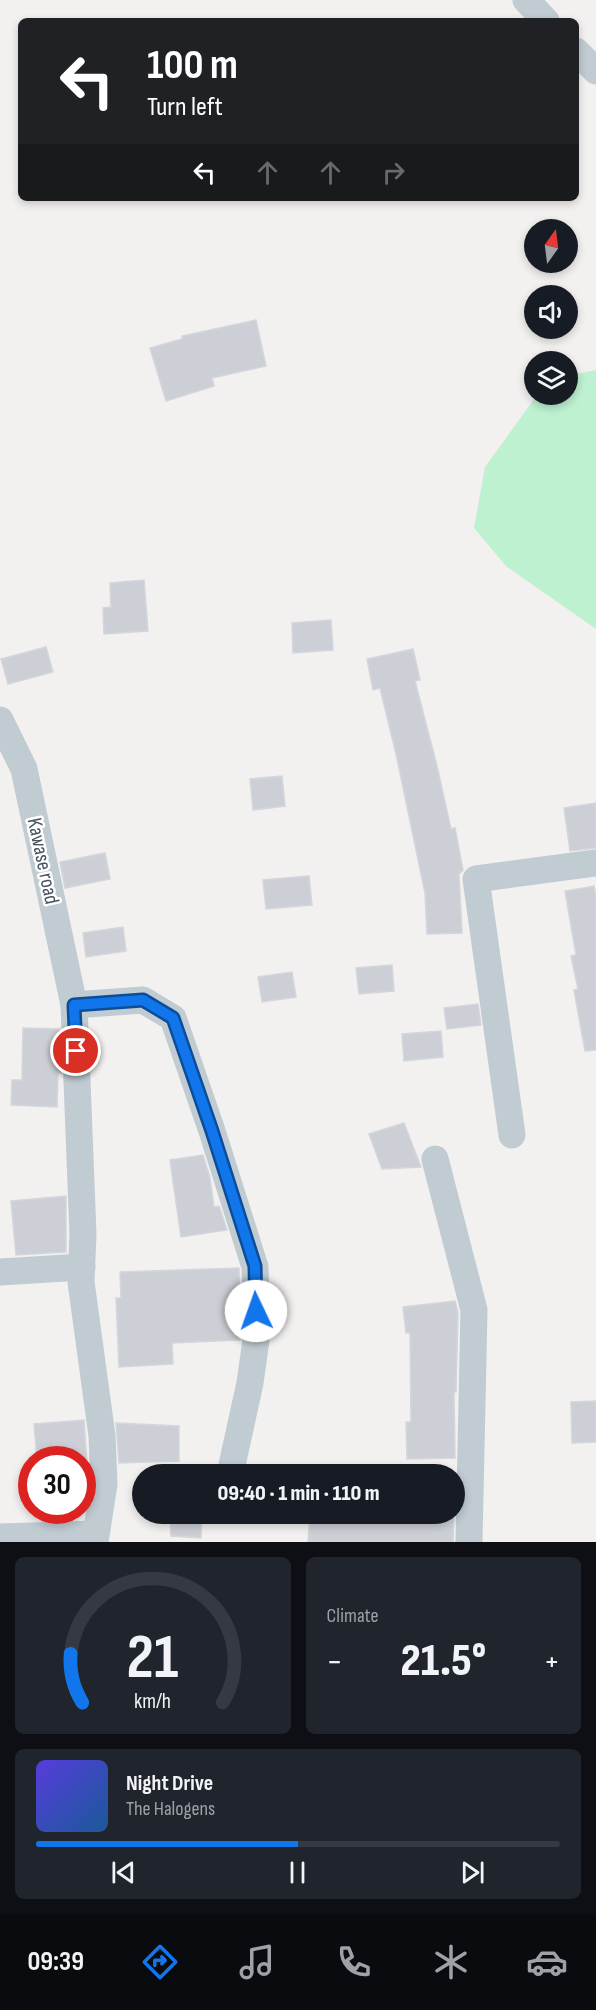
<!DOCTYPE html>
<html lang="en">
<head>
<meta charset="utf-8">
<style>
	:root { --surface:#171b24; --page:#20242c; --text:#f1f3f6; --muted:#9ea1a6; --line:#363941; --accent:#1176ec }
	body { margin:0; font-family:"Sofia Sans Condensed",sans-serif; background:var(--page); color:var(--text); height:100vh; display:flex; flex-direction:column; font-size:22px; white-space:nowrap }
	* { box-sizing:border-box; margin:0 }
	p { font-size:20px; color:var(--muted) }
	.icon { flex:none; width:33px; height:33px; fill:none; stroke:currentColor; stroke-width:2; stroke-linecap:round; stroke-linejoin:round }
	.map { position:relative; height:1542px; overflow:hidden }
	.side { display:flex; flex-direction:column; gap:15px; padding:15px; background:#0d0f14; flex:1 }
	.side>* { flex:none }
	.top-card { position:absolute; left:18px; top:18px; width:561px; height:183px; border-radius:9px; box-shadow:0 3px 9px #0003; background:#202124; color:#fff; overflow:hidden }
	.needle { width:39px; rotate:14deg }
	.buttons { position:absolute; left:524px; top:219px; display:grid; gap:12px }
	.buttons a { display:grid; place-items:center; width:54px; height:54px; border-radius:50%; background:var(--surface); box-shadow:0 3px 9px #0003; font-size:30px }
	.speed { position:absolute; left:18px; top:1446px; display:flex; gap:12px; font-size:30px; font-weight:700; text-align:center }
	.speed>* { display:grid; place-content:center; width:78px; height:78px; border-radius:50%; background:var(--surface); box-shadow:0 3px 9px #0003; line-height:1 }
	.speed .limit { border:9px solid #d22; background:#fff; color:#111 }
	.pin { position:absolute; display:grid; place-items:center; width:51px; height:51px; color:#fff; margin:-26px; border:3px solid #fff; border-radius:50%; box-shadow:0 2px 6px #0007 }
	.me { position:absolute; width:66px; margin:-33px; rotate:357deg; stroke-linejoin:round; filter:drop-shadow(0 0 4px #0008) }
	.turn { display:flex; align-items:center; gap:21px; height:126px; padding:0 30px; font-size:27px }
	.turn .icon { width:78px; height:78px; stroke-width:2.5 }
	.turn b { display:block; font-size:42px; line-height:51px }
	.lanes { display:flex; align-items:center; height:57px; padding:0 30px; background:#0003; justify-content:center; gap:30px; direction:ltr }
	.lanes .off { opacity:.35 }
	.big { font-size:45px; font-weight:800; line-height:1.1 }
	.side .card { flex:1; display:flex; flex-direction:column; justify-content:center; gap:9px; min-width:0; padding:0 21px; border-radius:9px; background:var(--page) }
	.side .dial { align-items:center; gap:0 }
	.dial svg { height:156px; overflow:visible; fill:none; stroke:var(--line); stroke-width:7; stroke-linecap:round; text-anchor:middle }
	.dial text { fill:var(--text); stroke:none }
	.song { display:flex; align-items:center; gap:18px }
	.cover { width:72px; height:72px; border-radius:9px; background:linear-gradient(135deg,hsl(250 70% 55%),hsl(210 70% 35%)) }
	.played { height:6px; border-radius:3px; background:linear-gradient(90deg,var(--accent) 50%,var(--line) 50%) }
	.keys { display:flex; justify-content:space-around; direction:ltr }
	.heat { display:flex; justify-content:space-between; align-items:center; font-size:33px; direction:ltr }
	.side .tiles { flex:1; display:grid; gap:15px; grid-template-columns:1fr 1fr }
	.card:last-child { grid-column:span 2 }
	.trip { position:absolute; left:132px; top:1464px; width:333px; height:60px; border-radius:30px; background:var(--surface); box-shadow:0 3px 9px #0003; font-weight:800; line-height:60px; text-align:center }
	.menu { display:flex; height:96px; justify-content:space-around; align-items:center; background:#090b0e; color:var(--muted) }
	.menu .icon { width:42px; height:42px }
	.menu .current { color:var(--accent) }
	.menu b { font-size:27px; color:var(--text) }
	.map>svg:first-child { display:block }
	.green { fill:#bdf1d0 }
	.building { fill:#cccfd5; stroke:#d4d6dc; stroke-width:1.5 }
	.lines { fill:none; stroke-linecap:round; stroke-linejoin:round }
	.street { stroke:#c0cbd2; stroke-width:27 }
	.route-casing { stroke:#0b4d99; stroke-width:15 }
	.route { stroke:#1176ec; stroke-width:10 }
	.labels { text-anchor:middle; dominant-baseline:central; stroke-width:5; stroke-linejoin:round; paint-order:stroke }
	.street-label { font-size:21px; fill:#47545f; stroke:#fff }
</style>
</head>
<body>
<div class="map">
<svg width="596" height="1542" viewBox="0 0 596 1542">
	<rect width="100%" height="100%" fill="#f3f0f0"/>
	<path class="green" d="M596,370v259l-90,-63 -32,-38 11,-61 52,-72 30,-1v-18z"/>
	<g class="building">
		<path d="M256,320l10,46 -54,12 2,8 -48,15 -16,-53 32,-9v-3z"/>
		<path d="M144,580l4,51 -44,3 -1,-26 8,-1 -1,-24z"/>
		<path d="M331,620l2,30 -40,3 -1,-30z"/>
		<path d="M46,647l7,25 -45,12 -7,-25z"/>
		<path d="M413,649l7,31 -5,1 22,85 14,63 4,-1 8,42 -4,4 3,59 -35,1 -2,-41 -29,-139 -16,-66 -7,2 -6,-31z"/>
		<path d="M282,776l3,30 -32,4 -3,-31z"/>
		<path d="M596,803v45l-26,3 -6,-43z"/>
		<path d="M105,853l5,26 -45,9 -5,-26z"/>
		<path d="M309,876l3,29 -46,4 -3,-29z"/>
		<path d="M594,886l2,11v153l-11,1 -11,-61 4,-1 -7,-33 5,-1 -11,-64z"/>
		<path d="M123,927l3,24 -40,6 -3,-24z"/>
		<path d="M392,965l2,26 -35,3 -3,-26z"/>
		<path d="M292,972l4,25 -34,5 -4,-25z"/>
		<path d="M478,1004l3,21 -34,4 -3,-21z"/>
		<path d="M23,1028l36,1 2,44h-3l-1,34 -46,-2 1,-25h10z"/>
		<path d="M441,1031l2,26 -39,4 -2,-27z"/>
		<path d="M404,1123l17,44 -39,2 -13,-35z"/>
		<path d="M203,1155l7,23 4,29 5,-1 8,24 -46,7 -11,-77z"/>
		<path d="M66,1196v56l-50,3 -5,-54z"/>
		<path d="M239,1268l1,72 -68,3 1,21 -54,3 -3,-69h5l-1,-26z"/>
		<path d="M455,1301l3,11 -2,80h-2l1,66 -48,1 -1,-37h5l-1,-89h-4l-3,-26z"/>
		<path d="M596,1401v41l-24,1 -1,-41z"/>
		<path d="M84,1420l3,44 -5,1v-5h-45l-3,-36z"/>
		<path d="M116,1423l63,3v35l-60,2z"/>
		<path d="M170,1514h32l-1,24 -30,-2z"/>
		<path d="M310,1514h144l-1,28h-145z"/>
	</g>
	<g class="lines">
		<g class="street">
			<path d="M526,0l20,21"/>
			<path d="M576,51l20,20"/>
			<path d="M0,720l24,49 50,236 9,229 -2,48 21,154 2,48 -9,58"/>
			<path d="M74,1005l69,-5 30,18 39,113 43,136 2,66 -7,50 -18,82"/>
			<path d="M512,1135l-36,-256 120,-16"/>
			<path d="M435,1159l39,151 -5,232"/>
			<path d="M0,1272l82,-5"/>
			<path d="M0,1537l96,-3"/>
		</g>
	</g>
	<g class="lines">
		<g class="route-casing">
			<path id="route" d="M76,1051l-2,-46 69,-5 30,18 39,113 43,135 1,45"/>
		</g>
		<use href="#route" class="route"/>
	</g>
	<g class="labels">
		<g class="street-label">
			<text transform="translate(43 861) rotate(78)">Kawase road</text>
		</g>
	</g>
</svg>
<div class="buttons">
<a><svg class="needle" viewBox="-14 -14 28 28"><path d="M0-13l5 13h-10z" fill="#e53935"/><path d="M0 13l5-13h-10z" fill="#9ea1a6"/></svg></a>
<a><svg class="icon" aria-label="sound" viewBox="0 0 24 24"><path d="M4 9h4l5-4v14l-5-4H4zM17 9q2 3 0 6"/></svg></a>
<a><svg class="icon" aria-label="layers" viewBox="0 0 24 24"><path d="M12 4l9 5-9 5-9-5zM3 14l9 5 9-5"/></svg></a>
</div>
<div class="speed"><div class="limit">30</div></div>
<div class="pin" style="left:76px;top:1051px;background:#d93025"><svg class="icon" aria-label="arrive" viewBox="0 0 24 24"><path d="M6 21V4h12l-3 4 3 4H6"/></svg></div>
<svg class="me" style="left:256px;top:1311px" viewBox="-20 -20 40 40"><circle r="19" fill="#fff"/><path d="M0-13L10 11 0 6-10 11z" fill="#1176ec"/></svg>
<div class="trip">09:40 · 1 min · 110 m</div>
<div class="top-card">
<div class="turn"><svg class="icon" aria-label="left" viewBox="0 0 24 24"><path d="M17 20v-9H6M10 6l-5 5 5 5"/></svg><div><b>100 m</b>Turn left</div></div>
<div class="lanes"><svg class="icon" aria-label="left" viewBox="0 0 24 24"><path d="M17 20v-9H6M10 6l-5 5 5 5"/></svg><svg class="icon off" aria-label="ahead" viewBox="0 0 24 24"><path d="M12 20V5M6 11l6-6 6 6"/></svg><svg class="icon off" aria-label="ahead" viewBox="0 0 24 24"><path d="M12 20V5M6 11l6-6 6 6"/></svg><svg class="icon off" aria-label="right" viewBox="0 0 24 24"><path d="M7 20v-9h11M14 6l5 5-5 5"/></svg></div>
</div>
</div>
<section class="side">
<div class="tiles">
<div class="card dial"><svg viewBox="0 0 100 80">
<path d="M14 69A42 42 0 1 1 86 69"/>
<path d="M14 69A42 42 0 0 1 8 44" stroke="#1176ec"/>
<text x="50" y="56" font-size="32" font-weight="700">21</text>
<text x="50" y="72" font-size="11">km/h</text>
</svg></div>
<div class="card"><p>Climate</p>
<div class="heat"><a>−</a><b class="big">21.5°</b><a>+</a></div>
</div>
<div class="card">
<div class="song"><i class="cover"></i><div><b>Night Drive</b><p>The Halogens</p></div></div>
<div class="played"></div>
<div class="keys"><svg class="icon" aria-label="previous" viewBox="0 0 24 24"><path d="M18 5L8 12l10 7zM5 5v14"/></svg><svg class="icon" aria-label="pause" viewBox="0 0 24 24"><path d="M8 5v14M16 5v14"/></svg><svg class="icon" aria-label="next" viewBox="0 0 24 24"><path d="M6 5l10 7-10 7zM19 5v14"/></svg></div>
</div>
</div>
</section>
<nav class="menu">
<b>09:39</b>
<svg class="icon current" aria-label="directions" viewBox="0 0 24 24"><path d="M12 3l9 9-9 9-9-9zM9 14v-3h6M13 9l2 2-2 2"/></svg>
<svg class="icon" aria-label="music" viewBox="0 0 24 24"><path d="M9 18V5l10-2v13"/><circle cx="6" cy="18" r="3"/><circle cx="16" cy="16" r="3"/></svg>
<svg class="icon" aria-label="phone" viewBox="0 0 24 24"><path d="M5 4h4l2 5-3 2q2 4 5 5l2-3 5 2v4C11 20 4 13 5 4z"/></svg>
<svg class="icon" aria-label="climate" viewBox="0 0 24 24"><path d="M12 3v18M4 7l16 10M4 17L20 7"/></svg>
<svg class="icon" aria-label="car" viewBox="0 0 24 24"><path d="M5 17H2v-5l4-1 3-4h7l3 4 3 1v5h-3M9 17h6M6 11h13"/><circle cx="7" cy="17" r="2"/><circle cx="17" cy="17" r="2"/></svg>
</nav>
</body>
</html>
